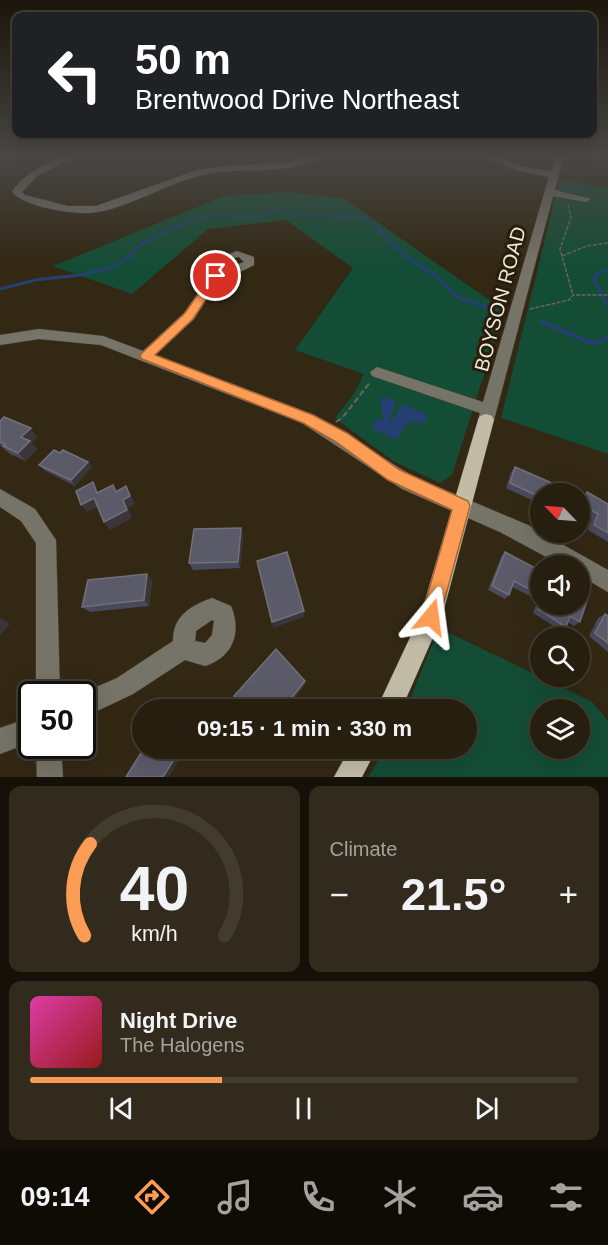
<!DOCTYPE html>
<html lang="en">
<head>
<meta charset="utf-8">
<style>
	:root { --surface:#261e0f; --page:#322b1d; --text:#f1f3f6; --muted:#a4a29e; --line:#423c2f; --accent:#fd9c55 }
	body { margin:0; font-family:Helvetica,sans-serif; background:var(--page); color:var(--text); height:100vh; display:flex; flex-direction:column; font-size:22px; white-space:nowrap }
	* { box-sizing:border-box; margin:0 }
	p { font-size:20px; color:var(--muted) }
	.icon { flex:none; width:33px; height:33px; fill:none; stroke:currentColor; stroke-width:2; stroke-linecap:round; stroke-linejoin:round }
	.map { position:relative; height:777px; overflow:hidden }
	.drawer { display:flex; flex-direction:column; gap:9px; padding:9px; background:#151008; flex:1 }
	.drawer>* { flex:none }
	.banner { position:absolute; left:12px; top:12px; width:585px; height:126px; border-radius:12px; box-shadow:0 6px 24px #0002,0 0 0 2px var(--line); background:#202124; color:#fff; overflow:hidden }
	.needle { width:39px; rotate:295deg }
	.buttons { position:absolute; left:530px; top:483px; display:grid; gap:12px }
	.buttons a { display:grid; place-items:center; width:60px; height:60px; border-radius:50%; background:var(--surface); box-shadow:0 6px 24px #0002,0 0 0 2px var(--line); font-size:30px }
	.speed { position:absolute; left:18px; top:681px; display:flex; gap:12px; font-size:30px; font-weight:700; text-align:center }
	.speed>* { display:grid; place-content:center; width:78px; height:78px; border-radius:50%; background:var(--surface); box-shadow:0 6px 24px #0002,0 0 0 2px var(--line); line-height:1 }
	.speed .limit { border:3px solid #111; border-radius:9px; background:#fff; color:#111 }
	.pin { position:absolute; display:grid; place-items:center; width:51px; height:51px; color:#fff; margin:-26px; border:3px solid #fff; border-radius:50%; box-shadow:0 2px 6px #0007 }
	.me { position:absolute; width:66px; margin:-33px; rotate:16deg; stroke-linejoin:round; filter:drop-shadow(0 0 4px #0008) }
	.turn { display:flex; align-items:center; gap:21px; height:126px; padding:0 24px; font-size:27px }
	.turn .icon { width:78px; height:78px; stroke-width:2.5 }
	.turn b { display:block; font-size:42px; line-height:51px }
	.big { font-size:45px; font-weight:700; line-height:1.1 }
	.drawer .card { flex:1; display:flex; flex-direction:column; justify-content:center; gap:9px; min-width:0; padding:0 21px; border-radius:12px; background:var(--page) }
	.drawer .dial { align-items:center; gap:0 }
	.dial svg { height:156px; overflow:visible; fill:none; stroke:var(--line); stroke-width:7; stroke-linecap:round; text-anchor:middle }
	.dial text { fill:var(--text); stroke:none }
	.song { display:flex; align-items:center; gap:18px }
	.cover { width:72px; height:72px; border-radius:9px; background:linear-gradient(135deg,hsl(320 70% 55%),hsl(0 70% 35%)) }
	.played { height:6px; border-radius:3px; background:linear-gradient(90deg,var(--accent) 35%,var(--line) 35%) }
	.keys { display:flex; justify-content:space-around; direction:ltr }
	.heat { display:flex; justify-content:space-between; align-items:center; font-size:33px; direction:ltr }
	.drawer .tiles { flex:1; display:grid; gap:9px; grid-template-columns:1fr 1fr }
	.card:last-child { grid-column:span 2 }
	.trip { position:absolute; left:132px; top:699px; width:345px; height:60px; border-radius:30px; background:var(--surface); box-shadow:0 6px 24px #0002,0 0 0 2px var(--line); font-weight:700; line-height:60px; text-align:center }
	.tab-bar { display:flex; height:96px; justify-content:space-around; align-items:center; background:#0f0c06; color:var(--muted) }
	.tab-bar .icon { width:42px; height:42px }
	.tab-bar .current { color:var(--accent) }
	.tab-bar b { font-size:27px; color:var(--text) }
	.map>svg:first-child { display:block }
	.green { fill:#144d36; fill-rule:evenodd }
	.water { fill:#263f73 }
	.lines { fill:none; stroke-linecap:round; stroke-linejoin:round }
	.stream-far2 { stroke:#263f73; stroke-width:2 }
	.stream-far1 { stroke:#263f73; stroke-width:3 }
	.stream { stroke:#263f73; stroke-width:4 }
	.minor-casing { stroke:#4c4330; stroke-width:1 }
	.major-casing { stroke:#4c4330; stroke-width:1 }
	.path-far1 { stroke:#6d6453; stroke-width:1.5; stroke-dasharray:4 1.5; stroke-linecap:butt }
	.path { stroke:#6d6453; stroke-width:2; stroke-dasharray:6 3; stroke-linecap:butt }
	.minor { fill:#767368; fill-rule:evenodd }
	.major { fill:#c2bca7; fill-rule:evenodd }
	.wall { fill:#49495c }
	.shaded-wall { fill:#393539 }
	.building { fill:#5b5a69; stroke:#72707b; stroke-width:1.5 }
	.route { fill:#fd9c55; stroke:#a46537; stroke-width:1.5 }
	.labels { text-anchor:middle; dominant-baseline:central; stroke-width:6; stroke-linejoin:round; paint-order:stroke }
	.street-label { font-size:20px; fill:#efe8dc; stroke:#281e0a }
</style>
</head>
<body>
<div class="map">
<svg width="608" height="777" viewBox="0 0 608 777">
	<rect width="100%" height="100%" fill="#322814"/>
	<g class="green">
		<path d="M560,179l48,9v266l-107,-36z"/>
		<path d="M288,192l55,6 146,102 17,5 -54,170 -12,8 -47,-22 -58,-43 18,-23 11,-21 -69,-24 58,-82 -67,-48 -78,9 -76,65 -79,-28 171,-70z"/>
		<path d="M439,628l153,74 16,19v56h-240l18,-28 80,-1v-38l-60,-1zM540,710h39v38h-39z"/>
	</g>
	<path class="water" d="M382,397l14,4 -7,20h3l11,-17 25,11 -4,8 -16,-1 -11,18 -26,-12 6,-9 7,1 -4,-21z"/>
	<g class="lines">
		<path class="stream-far2" d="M168,230l34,-13 20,-4 19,5 20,-2 15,-8 28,8 23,-1 14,3 18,-2 8,3 13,11"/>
		<g class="stream-far1">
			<path d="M378,229l27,27 31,20 19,20 42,15"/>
			<path d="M608,271l-11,2 -3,6 14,27"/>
			<path d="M0,289l35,-9 45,-5 33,-8 15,-9 13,-14 30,-15"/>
			<path d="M541,322l5,2"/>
		</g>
		<path class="stream" d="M542,322l48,20 9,1 9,-6"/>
		<g class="minor-casing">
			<g id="minor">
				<path d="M69,155h10l-42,21 -15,16 3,3 43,11h28l101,-36 31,-4 62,-4 23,-7h11c-27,21 -79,12 -112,18 -40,6 -84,37 -122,40 -19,1 -65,-6 -78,-21 13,-21 35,-28 57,-37z"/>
				<path d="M479,155h11l31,11 30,6 5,-17h8l-9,35 36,9 -5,3 -33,-6 -59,224 -2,4 -6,2 -6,-2 -2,-4 2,-7 -108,-37 -2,-4 7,-5 106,35 66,-225 -33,-7z"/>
				<path d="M237,251l17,6v8l-12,6 -14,1 -8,6 -26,41 -39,36 159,60 100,62 114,48 80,45v22l-29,-17v-9h-16l-63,-34 -98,-43 -100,-66 -201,-78 -62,-6 -39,6v-10l39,-6 64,7 40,15 41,-38 28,-39 7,-6 -3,-4 3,-6zM239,257l5,5 -9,3 -7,-2 6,-5z"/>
				<path d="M0,489l35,20 21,31 4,154h-24v-151l-15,-22 -21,-14z"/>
				<path d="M212,598l19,8c11,27 2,51 -26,60l-20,-6 -52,34 -51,24v-24h-2l37,-16 56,-37c0,-25 17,-35 39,-43zM212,620l2,1 -2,14 -7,8 -10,-2 1,-10z"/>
				<path d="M32,717v25l-32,12v-26z"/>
				<path d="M36,746h25l2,31h-26z"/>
			</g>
		</g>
		<g class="major-casing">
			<g id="major">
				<path d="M486,414l6,2 2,4 -52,197 -41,93h-25l45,-96 57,-194 2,-4z"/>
				<path d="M350,748h27l-15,29h-28z"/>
			</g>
		</g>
		<g class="path-far1">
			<path d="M568,205l3,12 -11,32 13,46"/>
			<path d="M562,256l25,-10 21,-3"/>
			<path d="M530,309l39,-9 4,-5h35"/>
		</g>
		<path class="path" d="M336,422l7,-5 28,-36"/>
		<use href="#minor" class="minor"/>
		<use href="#major" class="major"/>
	</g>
	<g class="wall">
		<path d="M0,421l37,16 -6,6 6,6 -11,12 -16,-7 -10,-9z"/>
		<path d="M60,453l28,9 4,5 -17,19 -31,-16 -5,-5z"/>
		<path d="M515,467l25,27v10l-34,-16 5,-16z"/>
		<path d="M587,492l21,12v38l-20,-12 4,-11 -13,-7v-9l2,-6z"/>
		<path d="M241,528l2,7 -3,33 -47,2 -4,-7z"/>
		<path d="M505,552l35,21v31h39l1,18 -6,4 -7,-4 -1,5 -6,3 -27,-17 5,-13 -26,-13 -3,8 -4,4 -17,-9 13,-33z"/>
		<path d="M152,580l-3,26 -59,6 -8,-5z"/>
		<path d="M605,614l3,2v36l-19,-16 9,-18z"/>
	</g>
	<g class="shaded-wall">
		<path d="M31,428l6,9 -6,6 6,6 -11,12 -8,-8 3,-16z"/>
		<path d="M88,462l4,5 -17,19 -4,-6z"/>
		<path d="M126,486l9,18 -7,4 4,10 -22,12 -6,-8 19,-22z"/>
		<path d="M94,498l6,8 -13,6 -6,-7z"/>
		<path d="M241,528l2,7 -3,33 -2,-6z"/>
		<path d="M147,574l5,6 -3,26 -5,-6z"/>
		<path d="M304,611v6l-31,11 -1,-6z"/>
		<path d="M0,618l10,6 -10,12z"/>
		<path d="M305,681v4l-19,24 -1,-3z"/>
		<path d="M163,748h4l13,11 -11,18h-6z"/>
	</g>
	<g class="building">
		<path d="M4,417l27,11 -10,9 9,4 -12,12 -15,-7 2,-2 -5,-2v-21z"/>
		<path d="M54,450l6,3 3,-3 25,12 -17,18 -32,-15z"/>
		<path d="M515,467l53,23 -1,4h-27v3l-30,-14z"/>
		<path d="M93,482l4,11 16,-8 3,7 10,-6 4,10 -7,4 4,10 -23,12 -10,-24 -13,7 -5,-14z"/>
		<path d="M587,492l21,12v29l-14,-8 4,-11 -17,-9z"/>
		<path d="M241,528l-3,34 -49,1 5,-34z"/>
		<path d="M287,552l17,59 -32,11 -15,-61z"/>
		<path d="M505,552l32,17 -1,2 4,2v22l-26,-14 -5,14 -17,-9z"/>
		<path d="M147,574l-3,26 -62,7 6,-27z"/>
		<path d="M579,597l8,4 -7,21 -10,-6 -4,11 -28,-18 2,-5h39z"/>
		<path d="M605,614l3,2v27l-13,-10z"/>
		<path d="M276,649l29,32 -20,25 3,4h-44l-10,-14z"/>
		<path d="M144,748h19l12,10 -12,19h-37z"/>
	</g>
	<linearGradient id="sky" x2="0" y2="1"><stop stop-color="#1c160b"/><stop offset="0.59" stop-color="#494845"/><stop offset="1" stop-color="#494845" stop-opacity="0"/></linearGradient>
	<rect width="608" height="263" fill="url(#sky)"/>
	<path class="route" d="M216,273l5,3 -28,43 -38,36 158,60 34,18 53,37 68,31 2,5 -32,118 -7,3 -7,-3 -3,-7 31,-107 -64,-30 -52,-38 -33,-19 -161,-64 -2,-3 2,-3 43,-40 27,-39z"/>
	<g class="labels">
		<g class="street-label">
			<text transform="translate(500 299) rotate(-75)">BOYSON ROAD</text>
		</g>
	</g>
</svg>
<div class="buttons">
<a><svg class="needle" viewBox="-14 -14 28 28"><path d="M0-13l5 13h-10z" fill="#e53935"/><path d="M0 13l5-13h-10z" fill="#a4a29e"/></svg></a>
<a><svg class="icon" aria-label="sound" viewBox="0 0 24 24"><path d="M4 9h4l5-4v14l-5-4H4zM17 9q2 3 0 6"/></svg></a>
<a><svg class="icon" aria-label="search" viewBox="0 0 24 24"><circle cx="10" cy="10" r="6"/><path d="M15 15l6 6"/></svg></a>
<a><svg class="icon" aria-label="layers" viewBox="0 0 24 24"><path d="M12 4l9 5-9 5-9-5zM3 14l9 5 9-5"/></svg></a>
</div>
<div class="speed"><div class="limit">50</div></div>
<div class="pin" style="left:216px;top:276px;background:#d93025"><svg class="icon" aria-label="arrive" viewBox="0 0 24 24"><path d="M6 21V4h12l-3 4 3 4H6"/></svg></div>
<svg class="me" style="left:431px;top:617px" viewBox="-20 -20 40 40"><path d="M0-17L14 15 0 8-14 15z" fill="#fd9c55" stroke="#fff" stroke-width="4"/></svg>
<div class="trip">09:15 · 1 min · 330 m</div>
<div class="banner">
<div class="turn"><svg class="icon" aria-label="left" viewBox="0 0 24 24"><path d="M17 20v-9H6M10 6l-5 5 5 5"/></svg><div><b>50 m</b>Brentwood Drive Northeast</div></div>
</div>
</div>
<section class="drawer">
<div class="tiles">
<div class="card dial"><svg viewBox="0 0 100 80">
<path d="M14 69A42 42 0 1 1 86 69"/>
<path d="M14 69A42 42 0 0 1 17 22" stroke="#fd9c55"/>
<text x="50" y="56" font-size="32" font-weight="700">40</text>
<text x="50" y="72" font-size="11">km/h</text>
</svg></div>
<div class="card"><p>Climate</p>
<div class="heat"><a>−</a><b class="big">21.5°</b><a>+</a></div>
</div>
<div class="card">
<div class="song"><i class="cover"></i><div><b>Night Drive</b><p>The Halogens</p></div></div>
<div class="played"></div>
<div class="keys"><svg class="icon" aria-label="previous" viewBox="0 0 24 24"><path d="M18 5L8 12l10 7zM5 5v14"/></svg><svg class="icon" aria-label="pause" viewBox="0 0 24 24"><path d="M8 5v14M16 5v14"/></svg><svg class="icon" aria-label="next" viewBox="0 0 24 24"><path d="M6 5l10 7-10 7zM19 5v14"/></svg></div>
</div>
</div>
</section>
<nav class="tab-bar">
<b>09:14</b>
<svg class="icon current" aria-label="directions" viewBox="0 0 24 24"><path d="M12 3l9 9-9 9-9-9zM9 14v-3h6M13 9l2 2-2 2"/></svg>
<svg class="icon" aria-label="music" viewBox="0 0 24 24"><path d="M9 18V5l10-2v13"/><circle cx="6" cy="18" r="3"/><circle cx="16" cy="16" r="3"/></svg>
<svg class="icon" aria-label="phone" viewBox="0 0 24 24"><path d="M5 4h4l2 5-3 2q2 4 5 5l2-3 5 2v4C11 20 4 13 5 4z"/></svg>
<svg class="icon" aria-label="climate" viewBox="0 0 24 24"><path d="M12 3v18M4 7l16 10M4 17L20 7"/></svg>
<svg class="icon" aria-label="car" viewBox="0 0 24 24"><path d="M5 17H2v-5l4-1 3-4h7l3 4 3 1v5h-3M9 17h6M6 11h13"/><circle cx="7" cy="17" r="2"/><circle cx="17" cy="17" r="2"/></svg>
<svg class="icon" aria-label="filters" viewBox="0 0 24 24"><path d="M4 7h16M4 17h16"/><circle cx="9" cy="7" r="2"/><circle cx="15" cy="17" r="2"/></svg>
</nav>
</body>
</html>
